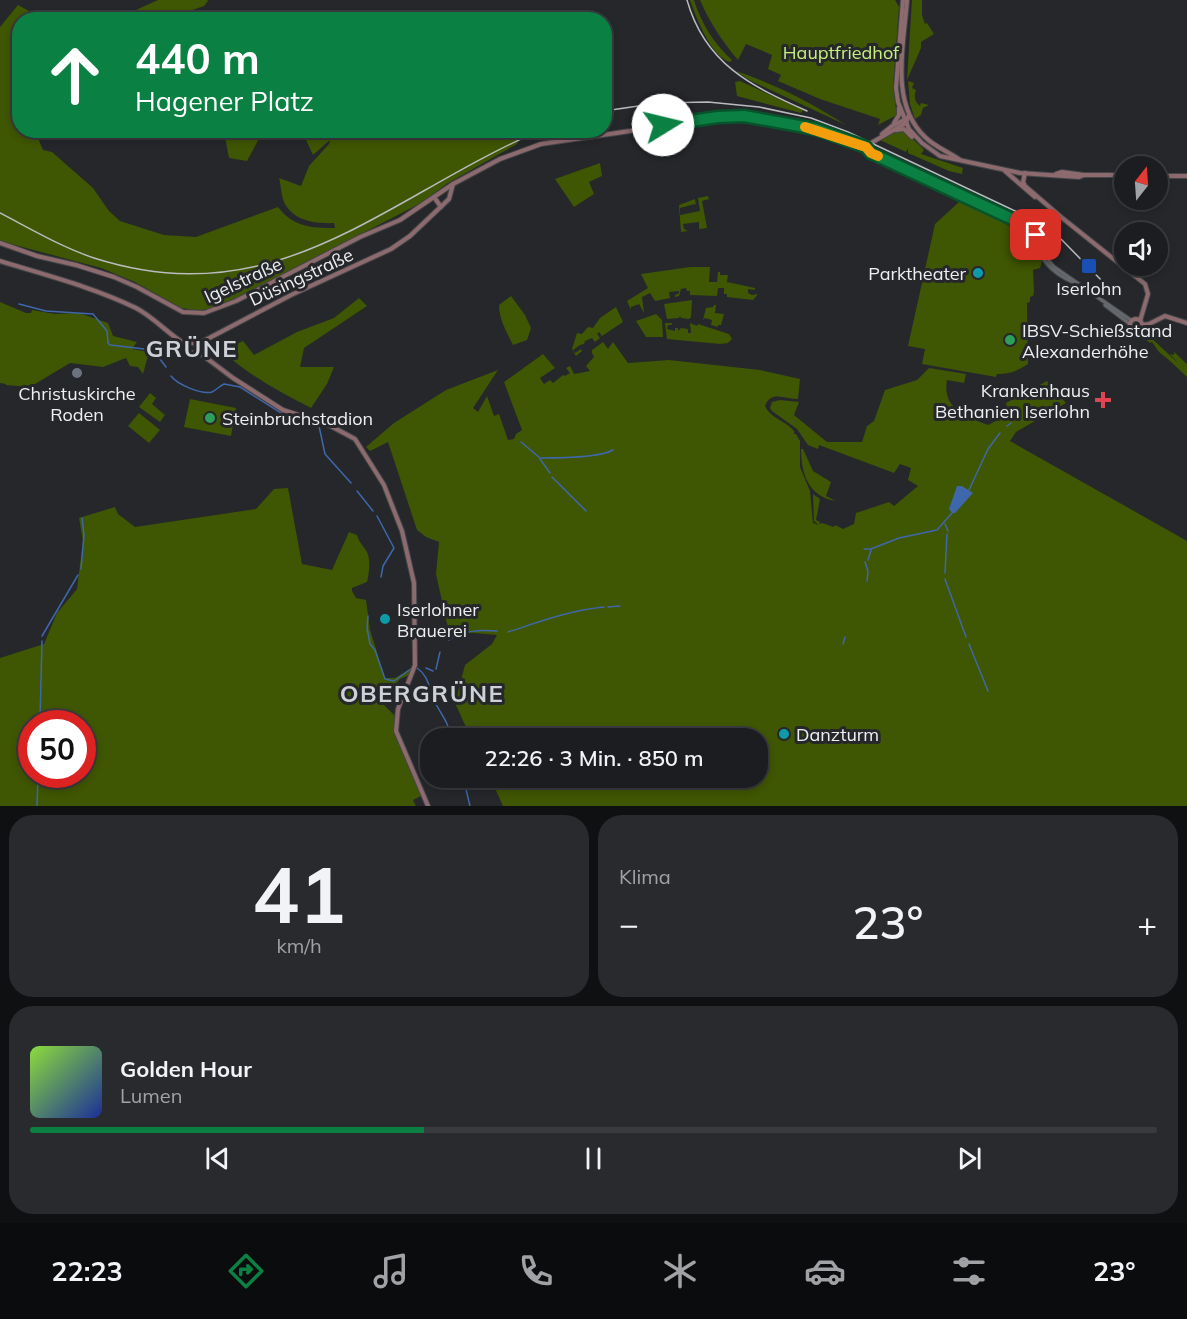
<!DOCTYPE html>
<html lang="de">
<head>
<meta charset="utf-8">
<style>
	:root { --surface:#1c1d20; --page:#292a2d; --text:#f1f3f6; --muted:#a0a2a5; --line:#3a3b3e; --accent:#0b8043 }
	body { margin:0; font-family:Mulish,sans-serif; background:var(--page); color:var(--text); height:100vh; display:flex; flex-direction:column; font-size:22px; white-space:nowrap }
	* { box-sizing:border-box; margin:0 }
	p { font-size:20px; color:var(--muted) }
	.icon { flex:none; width:33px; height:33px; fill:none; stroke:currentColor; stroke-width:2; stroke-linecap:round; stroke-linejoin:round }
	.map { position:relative; height:806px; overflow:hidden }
	.side { display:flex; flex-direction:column; gap:9px; padding:9px; background:#0f1012; flex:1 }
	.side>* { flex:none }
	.guide { position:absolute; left:12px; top:12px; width:600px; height:126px; border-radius:24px; box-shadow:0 3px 9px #0003,0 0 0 2px var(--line); background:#0b8043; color:#fff; overflow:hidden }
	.needle { width:39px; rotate:17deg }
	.tools { position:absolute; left:1114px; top:156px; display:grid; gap:12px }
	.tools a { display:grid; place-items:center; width:54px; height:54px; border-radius:50%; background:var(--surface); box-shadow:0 3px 9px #0003,0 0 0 2px var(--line); font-size:30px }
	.speed { position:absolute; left:18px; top:710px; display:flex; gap:12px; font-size:30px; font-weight:700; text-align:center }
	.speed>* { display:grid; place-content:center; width:78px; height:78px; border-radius:50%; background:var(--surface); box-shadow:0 3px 9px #0003,0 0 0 2px var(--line); line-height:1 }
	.speed .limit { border:9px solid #d22; background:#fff; color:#111 }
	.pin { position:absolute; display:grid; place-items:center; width:51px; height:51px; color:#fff; margin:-26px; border-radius:12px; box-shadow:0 3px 9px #0006 }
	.me { position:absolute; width:66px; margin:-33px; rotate:81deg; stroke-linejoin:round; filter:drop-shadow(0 0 4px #0008) }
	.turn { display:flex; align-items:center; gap:21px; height:126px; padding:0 24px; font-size:27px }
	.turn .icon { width:78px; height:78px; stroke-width:2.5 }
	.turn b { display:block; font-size:42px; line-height:51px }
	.big { font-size:45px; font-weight:600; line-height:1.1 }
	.side .tile { flex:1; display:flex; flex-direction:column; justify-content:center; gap:9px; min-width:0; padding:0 21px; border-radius:24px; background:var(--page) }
	.side .dial { align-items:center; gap:0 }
	.dial b { font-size:78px; line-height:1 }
	.song { display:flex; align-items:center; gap:18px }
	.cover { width:72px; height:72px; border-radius:9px; background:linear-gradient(135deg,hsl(90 70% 55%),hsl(230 70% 35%)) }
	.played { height:6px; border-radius:3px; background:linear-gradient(90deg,var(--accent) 35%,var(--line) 35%) }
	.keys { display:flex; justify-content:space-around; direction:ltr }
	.heat { display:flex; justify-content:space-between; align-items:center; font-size:33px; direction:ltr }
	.side .tiles { flex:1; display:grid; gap:9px; grid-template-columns:1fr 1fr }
	.tile:last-child { grid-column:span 2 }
	.trip { position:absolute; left:420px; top:728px; width:348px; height:60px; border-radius:24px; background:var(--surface); box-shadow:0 3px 9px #0003,0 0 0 2px var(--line); font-weight:600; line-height:60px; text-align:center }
	.menu { display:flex; height:96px; justify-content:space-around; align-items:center; background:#0b0c0d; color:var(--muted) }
	.menu .icon { width:42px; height:42px }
	.menu .on { color:var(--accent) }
	.menu b { font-size:27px; color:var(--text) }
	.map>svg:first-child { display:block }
	.green { fill:#3f5602; fill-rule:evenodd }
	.water { fill:#3f67ab }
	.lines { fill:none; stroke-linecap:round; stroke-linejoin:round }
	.stream { stroke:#3f67ab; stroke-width:1.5 }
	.tertiary-casing { stroke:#444649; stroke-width:5 }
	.secondary-casing { stroke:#444649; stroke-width:6 }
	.tertiary { stroke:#65686d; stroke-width:3 }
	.secondary { stroke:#8c6a6e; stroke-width:4 }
	.rail { stroke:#b9bbbe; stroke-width:1.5 }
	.route-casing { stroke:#07532c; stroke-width:15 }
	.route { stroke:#0b8043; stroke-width:10 }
	.slow { stroke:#f59e0b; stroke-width:10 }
	.transit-dot { fill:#1a4fb4; stroke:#25272b; stroke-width:2 }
	.culture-dot { fill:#0f9aa8; stroke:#25272b; stroke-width:2 }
	.leisure-dot { fill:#2e9e5b; stroke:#25272b; stroke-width:2 }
	.worship-dot { fill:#6b7280; stroke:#25272b; stroke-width:2 }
	.health-dot { fill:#e0444e; stroke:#25272b; stroke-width:2 }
	.labels { text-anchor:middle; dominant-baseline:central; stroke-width:6; stroke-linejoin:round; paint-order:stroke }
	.park-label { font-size:18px; fill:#c6ef7e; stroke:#25272b }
	.poi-label { font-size:18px; fill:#edeff1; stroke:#25272b; text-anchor:start }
	.street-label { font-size:18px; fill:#edeff1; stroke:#25272b }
	.district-label { font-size:24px; font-weight:bold; letter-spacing:1.5px; fill:#ced1d7; stroke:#25272b }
</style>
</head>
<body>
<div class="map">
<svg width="1187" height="806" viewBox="0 0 1187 806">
	<rect width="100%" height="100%" fill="#25272b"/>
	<g class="green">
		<path d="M158,0h49l1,1 -4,5 -37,13h-51z"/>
		<path d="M690,0h4c7,23 20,44 38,60l-2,2c-19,-5 -34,-45 -40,-62z"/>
		<path d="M700,0h195l4,7 -6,81 4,27 -19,10 2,-6 -60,-20 -42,-18 3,-6 -13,-6 4,-14 -26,-11 -8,16c-16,-19 -28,-37 -38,-60z"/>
		<path d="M912,0h10v15l3,9 2,-1 7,11 -13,8v6l-14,32z"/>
		<path d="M18,5l11,6v5l-4,3 -5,1 -1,6 -4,5 4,-4 1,103 15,1 8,19 9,2 41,36 16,23 11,10 44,14 32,2 82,-30c15,20 34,21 57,21l-1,-5c-18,1 -41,-2 -50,-21 -3,-7 -3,-17 -5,-24l22,8 8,-20 20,-22 1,-4 -17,15 -11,-24h222l-7,13 -69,39 -27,20 -188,97 -32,11 -20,-3 -46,-26 -34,-14 -101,-27v-214z"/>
		<path d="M736,71c39,13 76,32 110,54l-97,-45z"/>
		<path d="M740,81l63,29 -2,3 -64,-17 -2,-14z"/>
		<path d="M908,81l6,2 -2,5 4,2c-2,6 -2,11 4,16l1,-3 8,2 -6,3 -2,7 -6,4 -5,-15z"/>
		<path d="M899,130l6,1 19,19 -3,4 42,14 -1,6 -13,-3 -41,-18v-5l-2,4 -2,-1 -24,-11z"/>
		<path d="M224,131v-1l39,1 -16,30 -18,-3z"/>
		<path d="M600,163l2,13 -13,6 5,12 -20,13 -19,-28z"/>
		<path d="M708,196l1,3 -7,2 5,27 -8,1v-7l-16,2 1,5 4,2 -7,1 -2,-27 16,-6 1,6 -1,-1 -15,4v7l20,-4 -2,-13z"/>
		<path d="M962,201l66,30c7,8 8,21 14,30l-2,7 -7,2 1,22 -1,4 -3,1v5l-3,1 1,61c-11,7 -18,10 -31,10l-1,3 -74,-13 3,-15 -17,-3 27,-122 24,-22z"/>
		<path d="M690,267h20l-1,15h8l1,-10h2v3h8l-1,7 28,6v2l-7,-1v4l4,2 6,-1 -5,6 -26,-3v-3h-3v-6h-6l-1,8 -27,-1v-4h-3l-1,-3 -5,1 -2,7 -4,1v-2l4,-2v-2l-10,1 1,6 -15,3 -5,-8 -8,4 2,16 -5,-9 -8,3v3l-4,-9 21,-13 -7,-14z"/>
		<path d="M511,296l14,19 6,13 -4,12 -14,5c-6,-12 -14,-26 -14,-40z"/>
		<path d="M359,298l8,8 -63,42 -4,19h34l-7,17 -16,24c-31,-16 -64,-33 -89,-58l21,-9 11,14 43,-23 37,-14z"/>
		<path d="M692,300l-1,17 -2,2 -8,-1 -1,-2 -1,2 -12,1 -3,-15z"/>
		<path d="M0,302l26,11h5l1,-3 23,4 24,-1 29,10 5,13 24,6 -5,7 17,3 -6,22 -5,-7 -8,-1 -4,-8 -23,9 -33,-4 -40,24 -24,-2v-1l-6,-1z"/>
		<path d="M714,305h2l-1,8 9,1 -3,11h-3v2l-7,-2 1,-5 -7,-2 -2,2 3,-12 7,-1z"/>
		<path d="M616,307l7,15 -21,14 -3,-4 -2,2 3,4 -5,4 -3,-4 -7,3 -1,3 -4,1 -7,5 2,3 6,-4 1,2 -6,5 -4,-7 5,-16 5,1 6,-7 5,1 7,-10z"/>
		<path d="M656,314l6,6 1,17h-17l-10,-16z"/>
		<path d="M665,323h7v2h-4l-1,4 8,2v-3h3v3l3,-3 7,1v4h3l-1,-10 7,3 1,-2 31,10 3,5 -4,4 -8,1 -53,-5z"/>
		<path d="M1147,334l31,29 -8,-9 4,1v-3l13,12v13l-17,-16 -11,-9 -7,-10 -2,1 -6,-5z"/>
		<path d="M603,342l5,7 5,-7 15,21 41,-3 91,10 40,9 -2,20c-14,0 -27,-9 -33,7 6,13 20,14 29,25v3h2l4,7v26l10,24 3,32 6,2 -5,-4 -1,-27 7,5 -4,21 4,2 -1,2 3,-1 12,4 1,-2 8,4 11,-5 2,-11 33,-11 5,4 24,-20 -10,-6 3,-12 -11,-4 -6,9 -75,-28 -1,4 -10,-4 -11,-16 -25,-18 -2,-3 2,-6 8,-2 19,2 -5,13 33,27h35l5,-16 7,-5 11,-31 32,-10 12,-12 37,6 -2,9 -17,-3c-5,29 18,36 41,45l21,-11 -3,-11 41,-22 19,22 -50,29 -6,9 177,100v265h-684l-13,-29h268v-39h-287l-16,-35 10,-38 27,-21 5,-9 -35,-3 -12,5 -14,-63 3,-32 -13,-5 -9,-7 -29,-88 -18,9 -4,-4 28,-24 52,-33 52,-20 -25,38 5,4 9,-16 7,20 5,-2 9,26 6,-1 2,-5 6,-4 -18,-48 39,-28 12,14 -15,10 4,6 6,-4 3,3 10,-8 2,1 5,-3 -4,-5 4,-2 4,8 16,-3 -4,-5 8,-9 -2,-4v-3z"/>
		<path d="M150,393l6,5 -4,6 13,11 -5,7 -21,-15z"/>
		<path d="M190,399l46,9 -5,28 -47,-9z"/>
		<path d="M139,413l21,17 -11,13 -21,-17z"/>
		<path d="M801,449h2l10,22 18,11 -5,14 10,5c-27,-4 -35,-27 -35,-52z"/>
		<path d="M288,488l14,76 30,6 17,-38 8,3c2,8 7,11 10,17 4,8 2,22 0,30l-15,6v3l4,7 10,2 4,30 15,48h10l19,-11 -2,7 -12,5 -6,7h-4v-3h-4l-6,18 16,16 -1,10 28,68 -10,5 3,6h-416v-148l44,-14 13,-31 20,-24 6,-48 -4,-23 36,-11 3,7 17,13 121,-18 18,-20zM32,723h50v51h-50z"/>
	</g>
	<path class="water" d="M957,486h5l11,7 -18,20h-3l-3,-4z"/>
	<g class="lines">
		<g class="stream">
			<path d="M19,304l27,7 47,3 14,17 1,12 2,2 43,5 13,17"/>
			<path d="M171,376c6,8 30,19 41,16 4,-2 8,-6 12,-8l16,3 46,29"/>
			<path d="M319,426l6,28 26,29"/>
			<path d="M1007,426l4,-3"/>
			<path d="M521,442l19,16c15,0 60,0 73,-8"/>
			<path d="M540,459l10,14"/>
			<path d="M552,477l34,34"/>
			<path d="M969,490l19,-41 12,-16"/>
			<path d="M357,491l16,20"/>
			<path d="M377,516l17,32 -11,18 -2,11"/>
			<path d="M945,524l3,7"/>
			<path d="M864,549h7l28,-11 38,-8 15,-17"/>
			<path d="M868,560l3,-10"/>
			<path d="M865,562l3,9 -1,10"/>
			<path d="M81,569l3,-34 -2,-17"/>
			<path d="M945,573l2,-39"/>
			<path d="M945,579l21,58"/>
			<path d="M608,607l12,-1"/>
			<path d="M368,616l-1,12 3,16 5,6 10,29 9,2 18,-13"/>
			<path d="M508,632c31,-10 63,-22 96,-25"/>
			<path d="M42,636l36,-61"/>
			<path d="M449,640c13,-10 32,-10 48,-9"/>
			<path d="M843,644l2,-7"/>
			<path d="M969,644l19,47"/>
			<path d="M417,668c12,8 12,21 18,34 6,13 15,21 15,36"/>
			<path d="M426,668l7,3"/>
			<path d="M436,669l4,-17"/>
			<path d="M40,718l2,-77"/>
			<path d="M463,777l7,29"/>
			<path d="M37,806l1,-32"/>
		</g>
		<g class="tertiary-casing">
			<g id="tertiary">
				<path d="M866,146l5,7 156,73 11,12 5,16 11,13 78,54"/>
				<path d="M870,150l141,68"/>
				<path d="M1036,235c0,23 18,39 37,47"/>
				<path d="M1105,305l25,19"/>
			</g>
		</g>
		<g class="secondary-casing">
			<g id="secondary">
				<path d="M903,0l-7,88 2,14 11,27 13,14 18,13 80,17 44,3 15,1 5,-2"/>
				<path d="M907,0c-3,44 -18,103 18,137 10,10 24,15 35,23"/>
				<path d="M894,123l5,-8v-7"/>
				<path d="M896,130l8,-1 8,8"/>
				<path d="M821,131l43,16 42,-24 3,-8"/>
				<path d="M882,134l10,-8 14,-7"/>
				<path d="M1005,171l30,26"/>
				<path d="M1025,173l-2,9 2,4 36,31 84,67 3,10 -8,27"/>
				<path d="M1056,174l6,-2 22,3h41"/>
				<path d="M1158,176h29"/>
				<path d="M434,197l7,10"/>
				<path d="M0,243l37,13 39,9 38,12 23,10 46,25 21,1 32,-12 124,-64 40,-17 53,-36 47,-25 41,-15 192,-28 93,14 22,8 13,8"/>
				<path d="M0,261c45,14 93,26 136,47 19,10 33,27 52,38"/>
				<circle cx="1136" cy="325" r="6"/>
				<path d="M1142,325l7,-1 16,-8 22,7"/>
				<circle cx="192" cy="348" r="5"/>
				<path d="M196,345l95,-50 100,-46 19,-13 39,-37 4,-15"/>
				<path d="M197,351l36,27 50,32 44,14 28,15 29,46 18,46 12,52 1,82 -17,44 -2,22 32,75"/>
			</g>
		</g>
		<use href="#tertiary" class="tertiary"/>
		<use href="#secondary" class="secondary"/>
		<g class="rail">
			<path d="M687,0c18,64 64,86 120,111"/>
			<path d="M604,111l55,-8 49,-1 51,5 52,11 37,14 186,88 28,20 44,45"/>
			<path d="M0,213c31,16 61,34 94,45 185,59 291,-61 447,-128"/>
		</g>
	</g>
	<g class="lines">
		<g class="route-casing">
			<path id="route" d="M663,125l55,-8 26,-1 72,13 50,18 5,6 156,73 9,9"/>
		</g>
		<use href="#route" class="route"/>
		<path class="slow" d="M805,127l61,20 5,6 7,3"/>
	</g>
	<rect class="transit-dot" x="1081" y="258" width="16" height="16" rx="3"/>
	<g class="culture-dot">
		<circle cx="978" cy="273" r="6"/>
		<circle cx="385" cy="619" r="6"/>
		<circle cx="784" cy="734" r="6"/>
	</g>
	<g class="leisure-dot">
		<circle cx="1010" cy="340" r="6"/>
		<circle cx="210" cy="418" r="6"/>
	</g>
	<circle class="worship-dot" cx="77" cy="373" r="6"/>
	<path class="health-dot" d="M1100 391h6v6h6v6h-6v6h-6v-6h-6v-6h6z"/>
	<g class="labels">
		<g class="park-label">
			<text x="841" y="52">Hauptfriedhof</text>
		</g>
		<g class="poi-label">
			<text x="966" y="273" text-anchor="end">Parktheater</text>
			<text x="1089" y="288" text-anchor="middle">Iserlohn</text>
			<text x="1022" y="330">IBSV-Schießstand<tspan x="1022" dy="21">Alexanderhöhe</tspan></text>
			<text x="1090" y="390" text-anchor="end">Krankenhaus<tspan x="1090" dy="21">Bethanien Iserlohn</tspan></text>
			<text x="77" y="393" text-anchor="middle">Christuskirche<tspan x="77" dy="21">Roden</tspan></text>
			<text x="222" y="418">Steinbruchstadion</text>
			<text x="397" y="609">Iserlohner<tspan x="397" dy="21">Brauerei</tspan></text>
			<text x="796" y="734">Danzturm</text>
		</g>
		<g class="street-label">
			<text transform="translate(301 277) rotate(-25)">Düsingstraße</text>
			<text transform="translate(243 280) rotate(-25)">Igelstraße</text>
		</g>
		<g class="district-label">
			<text x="192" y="348">GRÜNE</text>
			<text x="422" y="693">OBERGRÜNE</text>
		</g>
	</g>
</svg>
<div class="tools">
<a><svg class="needle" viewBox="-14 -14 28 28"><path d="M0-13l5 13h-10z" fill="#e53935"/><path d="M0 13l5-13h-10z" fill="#a0a2a5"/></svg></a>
<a><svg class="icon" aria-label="sound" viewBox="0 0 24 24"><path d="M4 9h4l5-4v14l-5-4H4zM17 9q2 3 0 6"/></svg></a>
</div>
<div class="speed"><div class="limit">50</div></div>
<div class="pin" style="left:1036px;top:235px;background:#d93025"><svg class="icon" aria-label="arrive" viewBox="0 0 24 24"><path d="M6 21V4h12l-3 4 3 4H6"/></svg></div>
<svg class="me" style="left:663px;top:125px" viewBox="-20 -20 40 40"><circle r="19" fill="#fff"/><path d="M0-13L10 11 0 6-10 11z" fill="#0b8043"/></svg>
<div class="trip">22:26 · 3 Min. · 850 m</div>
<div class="guide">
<div class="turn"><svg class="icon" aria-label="ahead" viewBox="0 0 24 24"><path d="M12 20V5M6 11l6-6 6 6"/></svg><div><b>440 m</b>Hagener Platz</div></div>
</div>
</div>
<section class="side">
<div class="tiles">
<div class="tile dial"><b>41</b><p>km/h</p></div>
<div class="tile"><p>Klima</p>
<div class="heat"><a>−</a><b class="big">23°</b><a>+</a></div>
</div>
<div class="tile">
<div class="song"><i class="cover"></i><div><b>Golden Hour</b><p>Lumen</p></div></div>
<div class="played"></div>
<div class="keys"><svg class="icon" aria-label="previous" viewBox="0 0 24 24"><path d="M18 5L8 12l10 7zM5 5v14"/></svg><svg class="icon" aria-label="pause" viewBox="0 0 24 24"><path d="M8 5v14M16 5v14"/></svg><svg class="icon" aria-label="next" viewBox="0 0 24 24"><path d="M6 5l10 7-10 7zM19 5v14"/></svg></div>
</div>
</div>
</section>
<nav class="menu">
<b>22:23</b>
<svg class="icon on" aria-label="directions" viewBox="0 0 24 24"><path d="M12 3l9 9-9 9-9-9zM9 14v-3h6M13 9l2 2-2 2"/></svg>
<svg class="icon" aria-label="music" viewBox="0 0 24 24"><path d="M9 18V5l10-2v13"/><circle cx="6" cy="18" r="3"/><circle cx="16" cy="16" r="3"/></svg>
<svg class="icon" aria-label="phone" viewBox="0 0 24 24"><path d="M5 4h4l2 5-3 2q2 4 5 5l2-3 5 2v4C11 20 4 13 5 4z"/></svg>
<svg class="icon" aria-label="climate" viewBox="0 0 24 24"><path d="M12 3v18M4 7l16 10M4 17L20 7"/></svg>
<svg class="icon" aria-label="car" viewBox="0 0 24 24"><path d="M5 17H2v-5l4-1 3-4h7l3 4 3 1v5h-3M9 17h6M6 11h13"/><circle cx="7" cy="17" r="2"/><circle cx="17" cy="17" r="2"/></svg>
<svg class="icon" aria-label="filters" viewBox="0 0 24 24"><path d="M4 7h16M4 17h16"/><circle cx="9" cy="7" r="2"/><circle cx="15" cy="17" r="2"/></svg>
<b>23°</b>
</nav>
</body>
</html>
